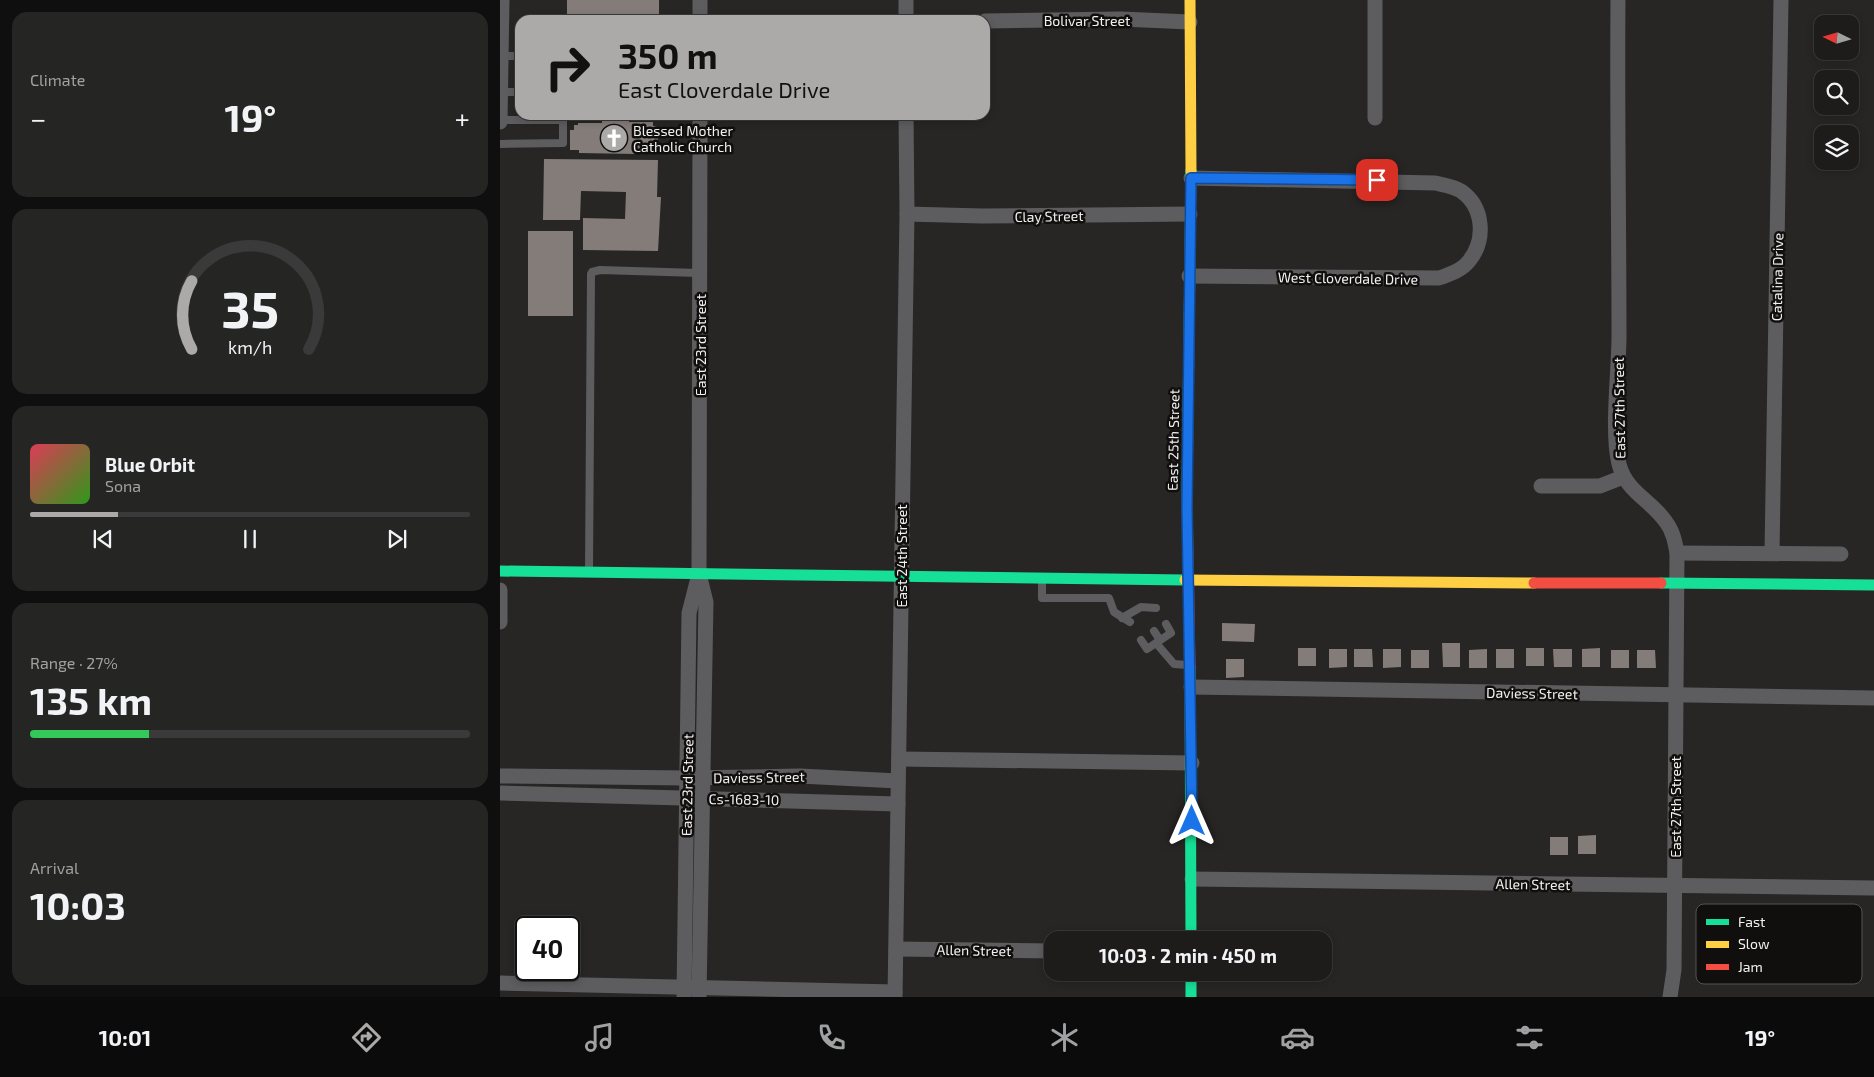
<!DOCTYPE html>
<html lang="en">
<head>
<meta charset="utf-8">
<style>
	:root { --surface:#1d1c1b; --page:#252524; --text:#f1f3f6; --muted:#a0a1a3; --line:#3b3a3a; --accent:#abaaa8 }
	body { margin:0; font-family:"Exo 2",sans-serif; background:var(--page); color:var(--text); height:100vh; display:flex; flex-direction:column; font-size:19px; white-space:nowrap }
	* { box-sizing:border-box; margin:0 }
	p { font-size:16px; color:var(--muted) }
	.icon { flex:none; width:28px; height:28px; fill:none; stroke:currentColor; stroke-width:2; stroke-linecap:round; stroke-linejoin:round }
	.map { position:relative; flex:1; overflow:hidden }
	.drawer { display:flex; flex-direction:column; gap:12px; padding:12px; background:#100f0f; width:500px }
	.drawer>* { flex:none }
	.banner { position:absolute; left:15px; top:15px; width:475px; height:105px; border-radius:15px; box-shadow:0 2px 8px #0003,0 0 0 1px var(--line); background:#abaaa8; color:#111; overflow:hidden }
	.needle { width:32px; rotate:275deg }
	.fabs { position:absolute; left:1314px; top:15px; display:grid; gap:10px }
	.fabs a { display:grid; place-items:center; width:45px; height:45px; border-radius:10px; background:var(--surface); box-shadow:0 2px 8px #0003,0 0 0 1px var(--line); font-size:25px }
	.speed { position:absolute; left:15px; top:916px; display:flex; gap:10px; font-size:25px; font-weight:700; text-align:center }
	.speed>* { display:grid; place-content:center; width:65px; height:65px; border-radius:50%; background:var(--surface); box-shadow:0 2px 8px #0003,0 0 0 1px var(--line); line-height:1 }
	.speed .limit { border:2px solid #111; border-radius:8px; background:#fff; color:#111 }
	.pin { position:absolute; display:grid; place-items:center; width:42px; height:42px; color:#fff; margin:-21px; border-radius:10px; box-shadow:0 2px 8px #0006 }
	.me { position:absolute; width:55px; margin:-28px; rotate:0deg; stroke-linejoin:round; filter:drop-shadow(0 0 4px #0008) }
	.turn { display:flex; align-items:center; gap:18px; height:105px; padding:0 20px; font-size:22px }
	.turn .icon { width:65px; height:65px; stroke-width:2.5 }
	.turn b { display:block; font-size:35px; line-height:42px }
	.big { font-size:38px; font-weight:700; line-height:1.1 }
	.drawer .card { flex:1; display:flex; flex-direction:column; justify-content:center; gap:8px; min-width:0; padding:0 18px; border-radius:15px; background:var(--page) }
	.drawer .dial { align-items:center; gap:0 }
	.dial svg { height:130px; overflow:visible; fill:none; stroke:var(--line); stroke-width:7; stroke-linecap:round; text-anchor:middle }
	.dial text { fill:var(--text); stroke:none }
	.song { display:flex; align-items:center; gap:15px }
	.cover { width:60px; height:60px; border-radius:8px; background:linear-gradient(135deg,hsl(350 70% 55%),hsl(110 70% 35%)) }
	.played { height:5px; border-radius:2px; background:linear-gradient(90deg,var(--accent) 20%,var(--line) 20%) }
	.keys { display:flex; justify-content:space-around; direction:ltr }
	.heat { display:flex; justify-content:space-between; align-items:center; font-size:28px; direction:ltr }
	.charge { height:8px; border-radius:4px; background:linear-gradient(90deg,#34c759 27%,var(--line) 0) }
	.trip { position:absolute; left:544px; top:931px; width:288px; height:50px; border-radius:15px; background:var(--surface); box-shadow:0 2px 8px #0003,0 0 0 1px var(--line); font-weight:700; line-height:50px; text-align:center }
	.tabs { display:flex; height:80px; justify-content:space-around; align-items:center; background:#0c0b0b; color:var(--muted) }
	.tabs .icon { width:35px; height:35px }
	.tabs .selected { color:var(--accent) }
	.tabs b { font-size:22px; color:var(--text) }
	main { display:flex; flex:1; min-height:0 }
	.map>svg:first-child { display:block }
	.building { fill:#847c78 }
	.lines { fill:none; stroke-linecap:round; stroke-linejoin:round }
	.lane { stroke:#5d5d60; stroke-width:8 }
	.street { stroke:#5d5d60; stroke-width:15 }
	.fast { stroke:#16e098; stroke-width:11 }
	.slow { stroke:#ffcf43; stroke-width:11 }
	.jam { stroke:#f24e42; stroke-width:11 }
	.route-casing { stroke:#114b97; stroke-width:12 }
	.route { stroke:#1a73e8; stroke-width:9 }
	.labels { text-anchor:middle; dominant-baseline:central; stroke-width:5; stroke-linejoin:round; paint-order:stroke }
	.street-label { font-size:14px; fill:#f2f1ef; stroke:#100f0e }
	.poi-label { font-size:14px; fill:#f2f1ef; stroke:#100f0e; text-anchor:start }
	.key { fill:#100f0e; stroke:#545352; stroke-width:1 }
	.key-label { font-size:14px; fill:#f2f1ef }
</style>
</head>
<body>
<main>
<section class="drawer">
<div class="card"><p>Climate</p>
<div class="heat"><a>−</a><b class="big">19°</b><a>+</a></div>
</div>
<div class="card dial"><svg viewBox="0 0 100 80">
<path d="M14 69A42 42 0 1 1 86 69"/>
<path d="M14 69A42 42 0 0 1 14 27" stroke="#abaaa8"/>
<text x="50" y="56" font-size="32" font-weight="700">35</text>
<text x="50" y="72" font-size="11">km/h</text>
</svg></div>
<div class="card">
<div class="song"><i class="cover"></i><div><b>Blue Orbit</b><p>Sona</p></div></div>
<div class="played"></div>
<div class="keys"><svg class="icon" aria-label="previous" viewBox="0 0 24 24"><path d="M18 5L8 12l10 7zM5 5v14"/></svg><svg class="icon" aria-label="pause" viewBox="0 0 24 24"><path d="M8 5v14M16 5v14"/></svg><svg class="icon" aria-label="next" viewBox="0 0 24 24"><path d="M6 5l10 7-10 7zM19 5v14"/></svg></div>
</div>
<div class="card"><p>Range · 27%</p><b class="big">135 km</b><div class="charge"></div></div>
<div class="card"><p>Arrival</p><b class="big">10:03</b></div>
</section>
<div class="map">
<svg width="1374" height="997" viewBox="0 0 1374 997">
	<rect width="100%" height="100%" fill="#272624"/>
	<g class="building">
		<rect x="67" y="0" width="92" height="20"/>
		<path d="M102,115h27v7h24v4l5,1v20h-6v3h-17v4l-56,-1v-3h-9v-20h4v-5h4v-2h24z"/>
		<path d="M44,159l114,1 -1,37h4l-3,54 -75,-1v-32l42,1 1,-27 -45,-1 -1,29h-37z"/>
		<rect x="28" y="231" width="45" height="85"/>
		<path d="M722,623l33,1 -1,18 -32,-1z"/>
		<path d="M942,643h18v24h-17z"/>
		<rect x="798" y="648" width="18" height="18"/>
		<rect x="1026" y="648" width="18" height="18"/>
		<path d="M1100,648v19h-18v-18z"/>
		<path d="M829,649h18v18l-18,1z"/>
		<path d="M854,649h18l1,18h-19z"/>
		<path d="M883,649h18v18l-18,1z"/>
		<path d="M987,649v19h-18v-18z"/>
		<rect x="996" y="649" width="18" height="19"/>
		<path d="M1053,649h19v18h-18z"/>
		<rect x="911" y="650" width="18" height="18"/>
		<rect x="1111" y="650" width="18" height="18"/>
		<path d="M1137,650h18l1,18h-19z"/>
		<path d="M726,659h18v18l-18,1z"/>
		<path d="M1096,835v19h-18v-18z"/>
		<rect x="1050" y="837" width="18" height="18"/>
	</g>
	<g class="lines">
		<g class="lane">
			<path d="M1,56h19"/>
			<path d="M0,92h20"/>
			<path d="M0,120h63"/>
			<path d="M0,144l63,-1v-28"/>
			<path d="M89,572l2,-298 1,-2 8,-2 99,3"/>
			<path d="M542,579v19h67l5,14 16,10"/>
			<path d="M622,618l19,-11 15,1"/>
			<path d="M654,631l6,9"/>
			<path d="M641,640l6,9 9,-6 18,21 14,1"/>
			<path d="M656,643l15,-10 -5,-9"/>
		</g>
		<g class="street">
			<path d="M1118,0c-1,112 1,224 1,336 0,36 -8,95 0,128 7,28 32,36 47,58 7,9 9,20 11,31l-3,417 -4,27"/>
			<path d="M200,20v-20"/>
			<path d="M406,20v-20"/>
			<path d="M485,21l136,-2 69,3"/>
			<path d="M875,118v-118"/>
			<path d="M0,122l2,-122"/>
			<path d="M407,214l75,2 208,-2"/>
			<path d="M689,276l250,2c12,-4 23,-8 30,-17 17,-21 15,-54 -8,-70 -8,-5 -18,-6 -26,-8l-244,-5"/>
			<path d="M1041,486h59l23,-9"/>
			<path d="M1177,553l164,1"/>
			<path d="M1272,553l9,-553"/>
			<path d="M0,590v32"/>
			<path d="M691,687l683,11"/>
			<path d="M399,759l293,4"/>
			<path d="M0,776l186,2 114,-2 98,5"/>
			<path d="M0,793l398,11"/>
			<path d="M692,879l682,9"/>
			<path d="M396,949l156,2"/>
			<path d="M0,983l395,9"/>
			<path d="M184,997l5,-384 10,-39"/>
			<path d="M199,997l7,-395 -7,-28 1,-459"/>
			<path d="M395,997l12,-783 -1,-99"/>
		</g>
		<g class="fast">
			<path d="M687,498l4,-327"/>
			<path d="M0,571l685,9"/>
			<path d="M1161,583l213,2"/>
			<path d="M690,667l1,273"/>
			<path d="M691,972v25"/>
		</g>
		<g class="slow">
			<path d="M690,0l1,171"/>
			<path d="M685,580l349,3"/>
		</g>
		<g class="jam">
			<path d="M687,498l3,169"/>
			<path d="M1034,583h127"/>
		</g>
	</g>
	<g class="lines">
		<g class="route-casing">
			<path id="route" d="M692,821l-5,-313 4,-330 186,2"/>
		</g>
		<use href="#route" class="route"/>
	</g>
	<defs>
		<g id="church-disc" transform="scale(1.4375)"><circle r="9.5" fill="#abaaa8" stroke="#100f0e"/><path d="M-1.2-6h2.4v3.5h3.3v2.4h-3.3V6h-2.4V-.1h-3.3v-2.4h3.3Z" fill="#fff"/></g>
	</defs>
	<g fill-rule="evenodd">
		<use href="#church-disc" x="114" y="138"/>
	</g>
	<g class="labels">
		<g class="street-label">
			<text x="587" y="20">Bolivar Street</text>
			<text transform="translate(549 216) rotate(-1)">Clay Street</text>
			<text transform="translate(1277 277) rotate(-89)">Catalina Drive</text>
			<text transform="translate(848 278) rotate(1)">West Cloverdale Drive</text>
			<text transform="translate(200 345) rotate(-90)">East 23rd Street</text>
			<text transform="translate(1119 408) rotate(-91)">East 27th Street</text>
			<text transform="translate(673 440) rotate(-89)">East 25th Street</text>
			<text transform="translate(401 556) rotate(-90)">East 24th Street</text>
			<text transform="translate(1032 693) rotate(1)">Daviess Street</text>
			<text transform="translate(259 777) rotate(-1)">Daviess Street</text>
			<text transform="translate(187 785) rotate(-89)">East 23rd Street</text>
			<text transform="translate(244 799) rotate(1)">Cs-1683-10</text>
			<text transform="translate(1175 807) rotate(-90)">East 27th Street</text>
			<text transform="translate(1033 884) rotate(1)">Allen Street</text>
			<text transform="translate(474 950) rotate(1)">Allen Street</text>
		</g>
		<g class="poi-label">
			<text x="133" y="130">Blessed Mother<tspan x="133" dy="16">Catholic Church</tspan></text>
		</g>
	</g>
	<rect x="1196" y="904" width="166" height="80" rx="8" class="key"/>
	<rect x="1206" y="919" width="23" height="6" fill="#16e098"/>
	<rect x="1206" y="941" width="23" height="7" fill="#ffcf43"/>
	<rect x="1206" y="964" width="23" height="6" fill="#f24e42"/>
	<g class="key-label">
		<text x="1238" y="927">Fast</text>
		<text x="1238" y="949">Slow</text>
		<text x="1238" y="972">Jam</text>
	</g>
</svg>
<div class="fabs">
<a><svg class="needle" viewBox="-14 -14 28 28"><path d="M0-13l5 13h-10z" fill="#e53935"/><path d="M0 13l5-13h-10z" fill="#a0a1a3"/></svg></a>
<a><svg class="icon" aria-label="search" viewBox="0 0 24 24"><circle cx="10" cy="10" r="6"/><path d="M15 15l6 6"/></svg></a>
<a><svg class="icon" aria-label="layers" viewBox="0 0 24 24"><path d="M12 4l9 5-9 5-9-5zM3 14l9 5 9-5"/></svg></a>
</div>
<div class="speed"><div class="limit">40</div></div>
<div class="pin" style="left:877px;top:180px;background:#d93025"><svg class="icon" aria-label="arrive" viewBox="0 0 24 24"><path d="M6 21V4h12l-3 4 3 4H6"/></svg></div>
<svg class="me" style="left:692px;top:821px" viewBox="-20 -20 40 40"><path d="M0-17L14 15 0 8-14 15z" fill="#1a73e8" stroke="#fff" stroke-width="4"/></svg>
<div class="trip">10:03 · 2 min · 450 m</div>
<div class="banner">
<div class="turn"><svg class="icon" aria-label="right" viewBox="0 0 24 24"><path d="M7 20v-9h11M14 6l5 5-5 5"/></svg><div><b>350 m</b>East Cloverdale Drive</div></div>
</div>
</div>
</main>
<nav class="tabs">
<b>10:01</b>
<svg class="icon selected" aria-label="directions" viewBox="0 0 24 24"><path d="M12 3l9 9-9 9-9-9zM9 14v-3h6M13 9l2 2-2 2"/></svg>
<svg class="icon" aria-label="music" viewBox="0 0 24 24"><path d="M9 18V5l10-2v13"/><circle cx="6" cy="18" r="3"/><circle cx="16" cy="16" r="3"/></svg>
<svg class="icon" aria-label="phone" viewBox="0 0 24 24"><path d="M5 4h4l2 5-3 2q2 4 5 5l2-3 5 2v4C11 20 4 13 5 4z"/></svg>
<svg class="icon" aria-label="climate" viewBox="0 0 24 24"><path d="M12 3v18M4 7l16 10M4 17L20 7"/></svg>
<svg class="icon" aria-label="car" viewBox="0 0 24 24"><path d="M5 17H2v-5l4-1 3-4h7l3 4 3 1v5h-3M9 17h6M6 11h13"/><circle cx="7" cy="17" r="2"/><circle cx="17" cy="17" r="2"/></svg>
<svg class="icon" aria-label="filters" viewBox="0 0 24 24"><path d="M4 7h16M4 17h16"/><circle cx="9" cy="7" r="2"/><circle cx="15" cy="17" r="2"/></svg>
<b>19°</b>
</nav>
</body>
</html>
